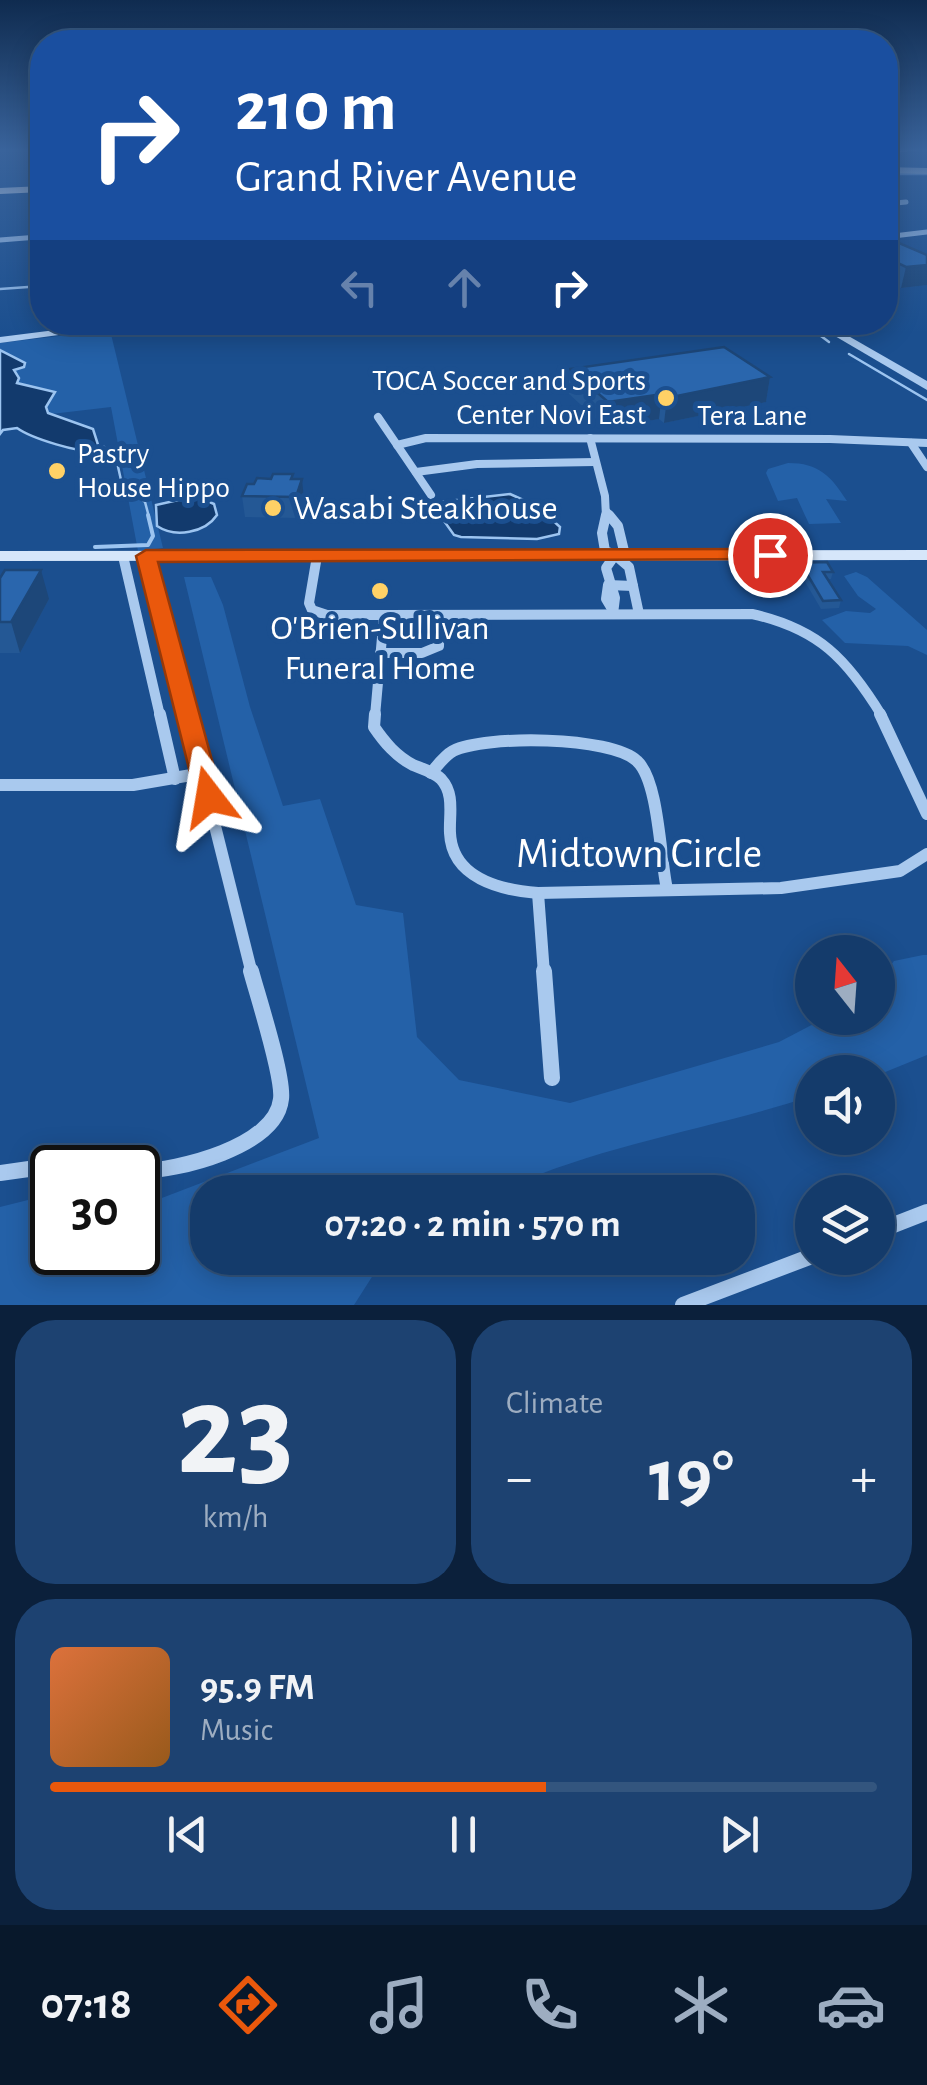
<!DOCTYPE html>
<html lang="en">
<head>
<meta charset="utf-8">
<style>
	:root { --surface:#143b6b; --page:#1d4271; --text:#f1f3f6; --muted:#9dadc1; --line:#33557e; --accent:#ea580c }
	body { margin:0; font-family:"Alegreya Sans",sans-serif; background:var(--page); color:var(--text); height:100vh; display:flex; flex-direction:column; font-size:38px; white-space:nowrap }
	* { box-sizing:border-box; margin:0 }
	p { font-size:32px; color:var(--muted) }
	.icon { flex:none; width:55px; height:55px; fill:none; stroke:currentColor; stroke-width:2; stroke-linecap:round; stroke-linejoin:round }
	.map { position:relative; height:1305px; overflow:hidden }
	.drawer { display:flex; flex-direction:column; gap:15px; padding:15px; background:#0b203b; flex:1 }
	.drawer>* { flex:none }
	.top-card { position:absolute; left:30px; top:30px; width:868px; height:305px; border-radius:40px; box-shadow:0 5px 25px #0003,0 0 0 2px var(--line); background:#1a4fa0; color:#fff; overflow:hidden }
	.needle { width:65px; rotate:343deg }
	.buttons { position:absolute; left:795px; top:935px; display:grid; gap:20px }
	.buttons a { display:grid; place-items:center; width:100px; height:100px; border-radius:50%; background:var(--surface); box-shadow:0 5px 25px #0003,0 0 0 2px var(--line); font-size:50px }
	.speed { position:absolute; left:30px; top:1145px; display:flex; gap:20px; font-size:50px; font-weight:700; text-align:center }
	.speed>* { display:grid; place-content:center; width:130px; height:130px; border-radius:50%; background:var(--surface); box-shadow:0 5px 25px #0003,0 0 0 2px var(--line); line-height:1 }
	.speed .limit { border:5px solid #111; border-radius:15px; background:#fff; color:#111 }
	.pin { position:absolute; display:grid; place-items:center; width:85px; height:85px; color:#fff; margin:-42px; border:5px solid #fff; border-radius:50%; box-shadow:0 2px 10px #0007 }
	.me { position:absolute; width:110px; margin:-55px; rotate:346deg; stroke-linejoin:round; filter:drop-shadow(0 0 8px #0008) }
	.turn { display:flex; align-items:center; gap:35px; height:210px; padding:0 40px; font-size:45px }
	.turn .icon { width:130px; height:130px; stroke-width:2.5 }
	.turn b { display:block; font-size:70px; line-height:85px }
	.lanes { display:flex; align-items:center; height:95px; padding:0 40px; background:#0003; justify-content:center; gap:50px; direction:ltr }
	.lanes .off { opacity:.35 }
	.big { font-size:75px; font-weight:700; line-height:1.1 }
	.drawer .tile { flex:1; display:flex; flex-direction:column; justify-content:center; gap:15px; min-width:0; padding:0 35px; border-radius:40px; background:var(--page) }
	.drawer .dial { align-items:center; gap:0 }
	.dial b { font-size:130px; line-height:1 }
	.song { display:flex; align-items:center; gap:30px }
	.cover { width:120px; height:120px; border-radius:15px; background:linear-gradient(135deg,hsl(20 70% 55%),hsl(30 70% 35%)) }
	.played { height:10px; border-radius:5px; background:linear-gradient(90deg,var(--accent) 60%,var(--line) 60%) }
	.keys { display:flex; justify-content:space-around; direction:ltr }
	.heat { display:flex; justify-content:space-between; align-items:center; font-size:55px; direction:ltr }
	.drawer .tiles { flex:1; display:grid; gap:15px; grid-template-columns:1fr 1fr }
	.tile:last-child { grid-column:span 2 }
	.trip { position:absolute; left:190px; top:1175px; width:565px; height:100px; border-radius:40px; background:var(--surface); box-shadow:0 5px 25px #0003,0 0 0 2px var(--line); font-weight:700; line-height:100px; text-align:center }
	.dock { display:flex; height:160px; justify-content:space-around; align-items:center; background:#08182b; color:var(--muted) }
	.dock .icon { width:70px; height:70px }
	.dock .on { color:var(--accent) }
	.dock b { font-size:45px; color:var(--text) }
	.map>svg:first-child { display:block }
	.green { fill:#2461a8 }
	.water { fill:#123a6d; stroke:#9cc4f0; stroke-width:2.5 }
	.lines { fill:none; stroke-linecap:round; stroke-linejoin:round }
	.stream-far1 { stroke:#9cc4f0; stroke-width:2.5 }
	.stream { stroke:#9cc4f0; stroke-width:4 }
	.minor-far4 { stroke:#a9c9ee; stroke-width:5 }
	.minor-far3 { stroke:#a9c9ee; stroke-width:8 }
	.minor-far2 { stroke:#a9c9ee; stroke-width:10 }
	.minor-far1 { stroke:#a9c9ee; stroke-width:12 }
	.minor { stroke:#a9c9ee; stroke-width:16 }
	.tertiary { fill:#a9c9ee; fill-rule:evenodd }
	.secondary { fill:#d6e6fa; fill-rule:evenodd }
	.motorway { fill:#fff; fill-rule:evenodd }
	.wall { fill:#245895 }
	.shaded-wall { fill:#1d4779 }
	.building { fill:#2a66ad; stroke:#1d4779; stroke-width:2.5 }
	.route { fill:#ea580c; stroke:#983908; stroke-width:2.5 }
	.poi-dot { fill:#ffd166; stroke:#1b4f8f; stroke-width:4 }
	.labels { text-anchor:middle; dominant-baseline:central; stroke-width:10; stroke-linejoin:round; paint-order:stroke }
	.far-poi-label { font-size:30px; fill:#fff; stroke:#1b4f8f; text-anchor:end }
	.far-street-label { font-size:30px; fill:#fff; stroke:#1b4f8f }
	.poi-label { font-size:35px; fill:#fff; stroke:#1b4f8f; text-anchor:start }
	.near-street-label { font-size:42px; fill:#fff; stroke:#1b4f8f }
</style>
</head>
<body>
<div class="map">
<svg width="927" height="1305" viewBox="0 0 927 1305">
	<rect width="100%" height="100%" fill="#1b4f8f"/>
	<g class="green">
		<path d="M110,330l53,218 -25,3 -27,-144 -111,13v-77z"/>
		<path d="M788,463c31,0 43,13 59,38l-21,-2 15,24 -32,1 -12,-26 -19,3 -12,-28 2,-4z"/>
		<path d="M856,572l11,5 60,53v25l-19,-9 -63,-3 -23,-23 24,-9 24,2 6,-4 -18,-13 -14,-20z"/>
		<path d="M184,577h27l12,28 27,102 33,99 37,-7 36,106 47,8 14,124 42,43 111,23 209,-61 46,-24h53v-37l16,-20 29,-6h4v100l-49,20 -66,-3v24c-104,34 -215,49 -314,96h-290v66h176l-30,47h-354v-98l52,-13v58h86v-55l16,4 165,-63z"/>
	</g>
	<g class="water">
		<path d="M0,350l25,13 -1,4 -10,3 5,8 -2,5 38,9 -9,15 2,6 45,16 7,22c-20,3 -69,-13 -83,-23l-14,2 -3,4z"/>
		<path d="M510,494l27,12 23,21 -1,7 -22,5 -76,-2 -7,-2 -17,-24 3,-9z"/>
		<path d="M196,496l18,8 3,11c-12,18 -42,23 -60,11l-1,-21z"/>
	</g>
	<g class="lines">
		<g class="stream-far1">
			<path d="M885,174h42"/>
			<path d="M0,289l42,-3"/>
			<path d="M780,325l41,11 8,6"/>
			<path d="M849,354l78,46"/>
			<path d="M99,446l15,3 7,31 24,22 4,15"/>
		</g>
		<path class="stream" d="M95,547l53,-2 5,-9 -5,-21"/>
		<g class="minor-far4">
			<path d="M885,204l21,-2"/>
			<path d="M885,237l42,-5"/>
			<path d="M0,240l38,-3"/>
		</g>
		<g class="minor-far3">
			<path d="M378,417l53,78"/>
			<path d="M590,438l15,58 1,21"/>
			<path d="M911,443l16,24"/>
			<path d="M397,445l29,-7 404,1 97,4"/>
			<path d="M416,472l61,-8 118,-2"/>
			<path d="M607,512l4,5"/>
		</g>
		<g class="minor-far2">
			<path d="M606,515l-4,18 3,18 10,4 9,-4 -6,-25 -9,-11"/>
			<path d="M772,528l12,27"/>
			<path d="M123,556l37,160"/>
			<path d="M147,556l40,160"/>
			<path d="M317,556l-8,47 3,7 15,5h57"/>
			<path d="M612,609l-6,-10 2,-14 25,1"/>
			<path d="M613,614l2,-16 -9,-30 9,-13 14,12 10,47"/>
			<path d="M380,653h42l17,-7 1,-31"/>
			<path d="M375,716l9,-101 368,-1c67,15 95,45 130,102"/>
		</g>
		<g class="minor-far1">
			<path d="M160,714l15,65"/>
			<path d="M187,714l65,260"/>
			<path d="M375,714l-1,13c11,16 22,29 39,38 10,4 21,7 28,14 14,15 8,36 9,54 2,45 50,57 88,60l243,-5 119,-17 27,-17"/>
			<path d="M880,714l47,100"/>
			<path d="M431,773c7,-8 13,-17 22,-22 32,-16 158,-15 184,10 22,20 23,98 30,128"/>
			<path d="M0,785h133l70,-12"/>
			<path d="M538,893l6,81"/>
		</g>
		<g class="minor">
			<path d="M544,971l8,107"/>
			<path d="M138,1171c39,0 138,-24 143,-72 3,-22 -23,-102 -30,-128"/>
			<path d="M0,1173l50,-7 47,2"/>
			<path d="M878,1231l49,-19"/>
			<path d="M683,1305l129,-49"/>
		</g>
		<g class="tertiary">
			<path d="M119,322h35l-154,21v-6z"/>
			<path d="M811,322h13l103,59v9z"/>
		</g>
		<path class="secondary" d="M927,550v10l-927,1v-10z"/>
		<g class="motorway">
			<path d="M885,150h34l-34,4z"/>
			<path d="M885,167l42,1v6l-42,-1z"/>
			<path d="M42,186v6l-42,2v-6z"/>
		</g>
	</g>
	<g class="wall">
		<path d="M885,237l42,18v30l-26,3 -16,-8z"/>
		<path d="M570,369l200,8 -4,25 -102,21 -5,-4 -53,9 -38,-35z"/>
		<path d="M293,479l11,21 -6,18 -53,-1 -3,-21 12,-12z"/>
		<path d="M791,563l42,9 -2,7h-3l13,21 -2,8 -18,1 -17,-29h-14z"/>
		<path d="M0,578l49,21 -29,54h-20z"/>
	</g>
	<g class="shaded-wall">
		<path d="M927,265v20l-26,3 5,-21z"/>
		<path d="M770,377l-4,25 -102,21 3,-25z"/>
		<path d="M662,394l-3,25 -53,9 2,-26z"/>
		<path d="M302,479l2,21 -6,18 -2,-21z"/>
		<path d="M41,570l8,29 -29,54 -9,-31z"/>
	</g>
	<g class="building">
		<path d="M885,237l42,18v10l-21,2 -21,-10z"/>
		<path d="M724,347l46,30 -103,21 -5,-4 -54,8 -38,-33z"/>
		<path d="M273,474h20l-2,5h11l-6,18 -54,-1 5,-12h7l3,-6 14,1z"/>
		<path d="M827,562l6,10h-10l18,28 -18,1 -17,-29 -14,1 -1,-10z"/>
		<path d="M5,570h36l-30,52h-11v-44z"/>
	</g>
	<linearGradient id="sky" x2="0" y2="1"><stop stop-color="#0f2b4f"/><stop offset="0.45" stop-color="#39639b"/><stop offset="1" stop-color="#39639b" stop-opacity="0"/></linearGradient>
	<rect width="927" height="333" fill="url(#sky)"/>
	<path class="route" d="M770,549l10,6 -3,4 -619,3 64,235 -4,7h-18l-4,-7 -60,-241 10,-6z"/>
	<g class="poi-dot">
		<circle cx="666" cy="398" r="10"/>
		<circle cx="57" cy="471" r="10"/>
		<circle cx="273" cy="508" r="10"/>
		<circle cx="380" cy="591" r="10"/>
	</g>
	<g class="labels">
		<g class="far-poi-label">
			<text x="646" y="381">TOCA Soccer and Sports<tspan x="646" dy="34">Center Novi East</tspan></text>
			<text x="77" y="454" text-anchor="start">Pastry<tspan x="77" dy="34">House Hippo</tspan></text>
		</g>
		<g class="far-street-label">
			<text x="752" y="416">Tera Lane</text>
		</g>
		<g class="poi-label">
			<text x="293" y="508">Wasabi Steakhouse</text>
			<text x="380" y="628" text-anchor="middle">O'Brien-Sullivan<tspan x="380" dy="40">Funeral Home</tspan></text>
		</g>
		<g class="near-street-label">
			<text x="639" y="854">Midtown Circle</text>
		</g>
	</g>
</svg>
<div class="buttons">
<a><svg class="needle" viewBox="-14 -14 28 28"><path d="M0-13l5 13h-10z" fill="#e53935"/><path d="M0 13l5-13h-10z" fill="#9dadc1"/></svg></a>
<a><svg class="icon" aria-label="sound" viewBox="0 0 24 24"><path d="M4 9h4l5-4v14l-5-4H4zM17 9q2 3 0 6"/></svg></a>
<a><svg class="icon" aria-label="layers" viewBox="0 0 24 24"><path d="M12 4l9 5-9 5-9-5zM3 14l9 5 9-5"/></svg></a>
</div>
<div class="speed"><div class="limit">30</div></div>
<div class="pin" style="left:770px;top:555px;background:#d93025"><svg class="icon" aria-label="arrive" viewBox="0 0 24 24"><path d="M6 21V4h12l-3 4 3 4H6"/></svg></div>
<svg class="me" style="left:209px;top:797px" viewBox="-20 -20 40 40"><path d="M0-17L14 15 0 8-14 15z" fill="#ea580c" stroke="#fff" stroke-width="4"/></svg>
<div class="trip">07:20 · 2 min · 570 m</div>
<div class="top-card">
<div class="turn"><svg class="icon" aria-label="right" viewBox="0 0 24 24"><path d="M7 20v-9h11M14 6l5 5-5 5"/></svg><div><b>210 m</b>Grand River Avenue</div></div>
<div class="lanes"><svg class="icon off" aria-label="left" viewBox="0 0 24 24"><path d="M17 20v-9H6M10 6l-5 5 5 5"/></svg><svg class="icon off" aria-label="ahead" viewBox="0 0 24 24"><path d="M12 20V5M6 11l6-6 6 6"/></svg><svg class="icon" aria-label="right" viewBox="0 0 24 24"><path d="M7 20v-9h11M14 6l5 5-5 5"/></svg></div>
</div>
</div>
<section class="drawer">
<div class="tiles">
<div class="tile dial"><b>23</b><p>km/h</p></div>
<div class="tile"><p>Climate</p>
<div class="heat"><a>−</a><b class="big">19°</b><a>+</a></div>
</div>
<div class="tile">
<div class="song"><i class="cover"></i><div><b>95.9 FM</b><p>Music</p></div></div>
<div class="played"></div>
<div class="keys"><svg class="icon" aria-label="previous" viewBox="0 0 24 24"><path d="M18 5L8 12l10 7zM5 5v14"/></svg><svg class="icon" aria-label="pause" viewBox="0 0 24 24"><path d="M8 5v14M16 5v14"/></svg><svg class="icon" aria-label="next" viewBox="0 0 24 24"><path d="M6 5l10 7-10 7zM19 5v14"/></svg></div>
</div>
</div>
</section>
<nav class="dock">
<b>07:18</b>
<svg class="icon on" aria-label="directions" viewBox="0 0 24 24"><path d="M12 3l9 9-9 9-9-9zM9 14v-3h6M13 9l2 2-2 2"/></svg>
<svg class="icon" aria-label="music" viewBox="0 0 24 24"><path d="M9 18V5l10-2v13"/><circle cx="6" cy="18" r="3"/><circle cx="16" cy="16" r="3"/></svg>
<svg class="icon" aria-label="phone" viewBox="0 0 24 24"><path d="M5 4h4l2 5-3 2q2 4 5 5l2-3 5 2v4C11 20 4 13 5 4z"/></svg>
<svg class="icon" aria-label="climate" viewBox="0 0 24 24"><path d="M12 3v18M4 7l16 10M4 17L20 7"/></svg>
<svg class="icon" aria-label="car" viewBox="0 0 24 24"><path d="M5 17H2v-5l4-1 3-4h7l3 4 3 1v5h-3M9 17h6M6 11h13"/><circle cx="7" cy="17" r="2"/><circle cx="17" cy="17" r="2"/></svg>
</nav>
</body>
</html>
